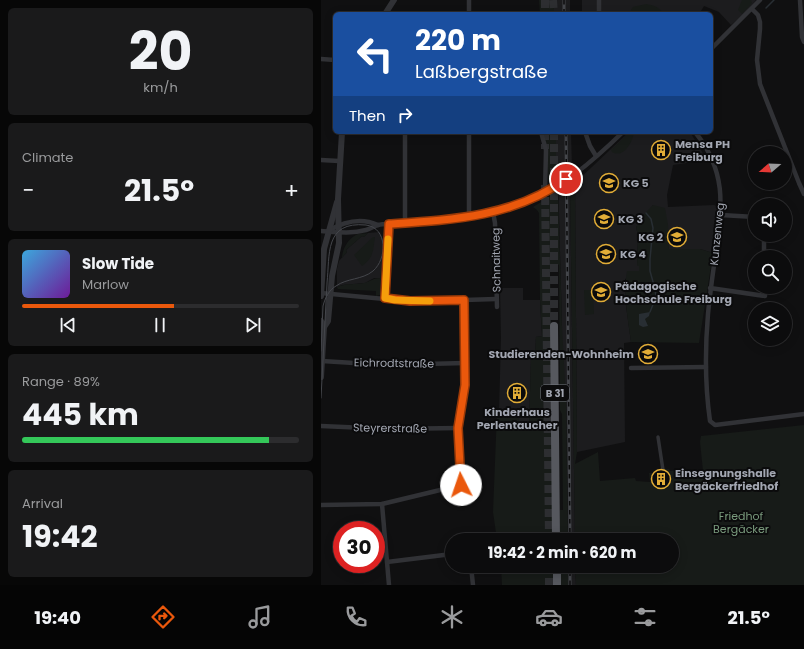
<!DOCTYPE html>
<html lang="en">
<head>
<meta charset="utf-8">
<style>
	:root { --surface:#0c0c0d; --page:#1a1a1b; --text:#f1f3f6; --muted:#9a9b9d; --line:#2c2c2e; --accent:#ea580c }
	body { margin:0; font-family:Poppins,sans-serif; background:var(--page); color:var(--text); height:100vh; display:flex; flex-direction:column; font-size:15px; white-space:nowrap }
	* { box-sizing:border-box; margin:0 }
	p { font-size:13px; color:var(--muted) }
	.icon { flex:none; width:22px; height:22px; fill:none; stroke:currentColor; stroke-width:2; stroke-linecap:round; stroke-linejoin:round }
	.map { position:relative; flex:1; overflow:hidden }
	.side { display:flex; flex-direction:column; gap:8px; padding:8px; background:#070707; width:321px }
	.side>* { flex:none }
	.guide { position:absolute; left:12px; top:12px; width:380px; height:122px; border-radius:6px; box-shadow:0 2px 10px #0003,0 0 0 1px var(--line); background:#1a4fa0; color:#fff; overflow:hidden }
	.needle { width:26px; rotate:251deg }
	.tools { position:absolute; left:427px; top:146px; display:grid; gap:8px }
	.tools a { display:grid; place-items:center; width:44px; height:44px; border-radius:50%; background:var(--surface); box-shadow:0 2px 10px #0003,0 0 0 1px var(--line); font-size:20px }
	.speed { position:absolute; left:12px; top:521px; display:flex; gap:8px; font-size:20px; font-weight:700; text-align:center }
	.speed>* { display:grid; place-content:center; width:52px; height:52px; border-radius:50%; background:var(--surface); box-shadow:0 2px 10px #0003,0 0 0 1px var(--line); line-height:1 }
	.speed .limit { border:6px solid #d22; background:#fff; color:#111 }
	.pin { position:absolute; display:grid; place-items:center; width:34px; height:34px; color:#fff; margin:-17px; border:2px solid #fff; border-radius:50%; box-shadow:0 1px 4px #0007 }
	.me { position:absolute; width:44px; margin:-22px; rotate:356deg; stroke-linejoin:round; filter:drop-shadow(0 0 3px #0008) }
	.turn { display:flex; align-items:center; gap:14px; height:84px; padding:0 16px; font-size:18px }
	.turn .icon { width:52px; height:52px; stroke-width:2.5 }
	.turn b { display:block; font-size:28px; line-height:34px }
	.then { display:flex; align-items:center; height:38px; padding:0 16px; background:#0003; gap:8px; font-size:15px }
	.big { font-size:30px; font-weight:700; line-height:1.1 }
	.side .card { flex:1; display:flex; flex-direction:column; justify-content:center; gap:6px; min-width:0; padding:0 14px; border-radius:6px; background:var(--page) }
	.side .dial { align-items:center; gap:0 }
	.dial b { font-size:52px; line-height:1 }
	.song { display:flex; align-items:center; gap:12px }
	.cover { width:48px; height:48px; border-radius:6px; background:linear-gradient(135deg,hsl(200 70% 55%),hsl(280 70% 35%)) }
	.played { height:4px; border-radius:2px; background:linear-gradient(90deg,var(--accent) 55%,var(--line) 55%) }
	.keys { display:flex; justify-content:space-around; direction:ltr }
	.heat { display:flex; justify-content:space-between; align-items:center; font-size:22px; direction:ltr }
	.charge { height:6px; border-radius:3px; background:linear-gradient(90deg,#34c759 89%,var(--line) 0) }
	.trip { position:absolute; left:124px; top:533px; width:234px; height:40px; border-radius:20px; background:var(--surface); box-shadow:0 2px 10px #0003,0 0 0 1px var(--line); font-weight:700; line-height:40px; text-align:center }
	.menu { display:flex; height:64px; justify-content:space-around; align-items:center; background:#050505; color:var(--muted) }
	.menu .icon { width:28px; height:28px }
	.menu .selected { color:var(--accent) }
	.menu b { font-size:18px; color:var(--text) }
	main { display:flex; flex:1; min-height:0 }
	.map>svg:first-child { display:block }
	.built { fill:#1c1c1e }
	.green { fill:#171b18 }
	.water { fill:#282e33 }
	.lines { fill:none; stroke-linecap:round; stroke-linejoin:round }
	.stream { stroke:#282e33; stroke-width:1.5 }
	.trunk-tunnel { stroke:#2d2e31; stroke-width:8; stroke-dasharray:8 4; stroke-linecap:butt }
	.pedestrian { stroke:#313236; stroke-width:3.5 }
	.minor { stroke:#313236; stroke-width:4.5 }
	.tertiary { stroke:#313236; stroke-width:6 }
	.trunk { stroke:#56585e; stroke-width:8 }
	.tram { stroke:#44464b; stroke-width:1 }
	.rail-casing { stroke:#44464b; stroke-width:3 }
	.rail { stroke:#0b0b0c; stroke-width:1.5; stroke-dasharray:4.5; stroke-linecap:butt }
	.route-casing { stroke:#983908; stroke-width:10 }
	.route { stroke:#ea580c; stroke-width:7 }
	.slow { stroke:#f59e0b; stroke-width:7 }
	.labels { text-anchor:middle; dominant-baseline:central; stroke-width:4; stroke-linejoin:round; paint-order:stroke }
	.shield { fill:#0b0b0c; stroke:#757880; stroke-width:1 }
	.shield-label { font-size:10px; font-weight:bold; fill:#a2a6b1 }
	.poi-label { font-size:11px; font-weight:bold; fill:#a2a6b1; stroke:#0b0b0c; text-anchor:start }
	.street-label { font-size:11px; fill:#a2a6b1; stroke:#0b0b0c }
	.park-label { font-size:11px; fill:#7a9b7d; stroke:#0b0b0c }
</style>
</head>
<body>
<main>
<section class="side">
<div class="card dial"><b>20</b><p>km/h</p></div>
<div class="card"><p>Climate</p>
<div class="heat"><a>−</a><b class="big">21.5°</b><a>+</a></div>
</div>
<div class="card">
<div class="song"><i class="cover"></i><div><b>Slow Tide</b><p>Marlow</p></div></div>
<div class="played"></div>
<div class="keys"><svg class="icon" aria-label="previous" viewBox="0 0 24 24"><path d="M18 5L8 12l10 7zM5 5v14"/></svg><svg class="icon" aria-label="pause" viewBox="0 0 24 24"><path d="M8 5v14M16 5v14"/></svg><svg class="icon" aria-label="next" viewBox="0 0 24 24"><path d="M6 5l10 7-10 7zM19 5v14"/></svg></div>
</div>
<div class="card"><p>Range · 89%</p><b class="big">445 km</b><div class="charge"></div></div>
<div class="card"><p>Arrival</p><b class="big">19:42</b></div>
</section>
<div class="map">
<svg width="483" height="585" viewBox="0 0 483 585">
	<rect width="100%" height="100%" fill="#101011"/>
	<g class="built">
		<rect x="233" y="0" width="16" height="14"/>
		<path d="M261,0h174l-13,15 -12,10 -12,-13 -15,-6 -5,8h-117z"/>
		<path d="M235,132h15l1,36 -2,17 5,355h-7l-2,-138 -6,8 2,-84 -4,-151h-2z"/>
		<path d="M308,132h61l17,28 -34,5 -6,30 1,12 46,-2 2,1 2,2 -1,18 -4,27 -13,-4h-31l-16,-44 -15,21h-2l2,10 -1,29 2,1v5l-14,8 1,27 5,36 -7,1 1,99 -48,10 -2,-269z"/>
		<path d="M59,232l5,12v10l-4,24h-7l-9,5 -23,2 -5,2v-18l2,-8 8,-9 -1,-2 16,-14 2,1 4,-4z"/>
		<path d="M179,288h23v12h17l2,36 -6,1 -1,22h-4l-2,66 -10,-1 -20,-12 2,-74z"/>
		<path d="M247,566h7l1,19h-8z"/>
	</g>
	<g class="green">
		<path d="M218,0h15v14h-14z"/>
		<path d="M421,0h9l1,3 -10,11 -4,-4z"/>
		<path d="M325,4c7,1 14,3 17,10h-33l1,-4 2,-3z"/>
		<path d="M222,132h13v43l-1,2 -7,4v-32z"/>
		<path d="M309,132h4c-1,9 -10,27 -22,20l-1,-2z"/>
		<path d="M254,183l2,269 -2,12 23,-12 2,29 35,-3 1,3 14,1 -1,-9h8v-3l12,-1 1,2 12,-1 1,4 20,-3 -3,-29 1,-6 103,-11v160h-228l-1,-19h97v-26h-97l-5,-355z"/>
		<path d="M237,192l4,134 4,76 2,138h-8v-30h3l-1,-96 -2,-4 -1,-145 -9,-1 4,276h-57l-4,-28 4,-100 22,1v11l10,1 2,-66 4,-1 1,-21 6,-1 -2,-36 -1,-87 -2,-3 -4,-3z"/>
		<path d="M332,205l12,3 3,17 1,24h31l13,4 -14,90 -68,-1c-3,-23 -8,-47 -4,-71h12v-5h-2l1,-30 -2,-10 2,-1 -1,-4z"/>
		<path d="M47,233l-4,4 -2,-1 -16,14 1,2 -5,6c0,-9 7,-21 16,-24 3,-1 7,0 10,-1z"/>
		<path d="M52,237h2c-2,14 -1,20 -13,29l-8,-11z"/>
		<path d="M65,241l-3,53 -7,2v-5l-38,-2 -1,-2c9,-4 18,-2 27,-4 7,-2 10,-5 16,-5z"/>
		<path d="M263,290h9l1,24 -9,1z"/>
		<path d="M180,566h53v19h-52z"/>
		<rect x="239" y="566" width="8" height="19"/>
	</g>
	<path class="water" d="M329,312l-1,4 -4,3 3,7 -5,1 -4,-2v-11z"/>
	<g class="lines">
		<g class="stream">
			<path d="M445,8l8,-8"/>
			<path d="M325,213l5,6 2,9 -3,31v12l5,18 1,8 -6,15"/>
		</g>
		<g class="trunk-tunnel">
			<path d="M224,0v14"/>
			<path d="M232,0l1,14"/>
			<path d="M224,132v17"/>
			<path d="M233,132v194"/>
			<path d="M224,185l4,355"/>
			<path d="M228,566v19"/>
		</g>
		<path class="pedestrian" d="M337,437l5,33"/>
		<g class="minor">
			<path d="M479,0l2,37 2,5"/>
			<path d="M431,9l6,6 2,7v7l-3,31 3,24 39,99 5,11"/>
			<path d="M148,14v-14"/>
			<path d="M278,14v-14"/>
			<path d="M390,49l49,-49"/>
			<path d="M0,59l14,1"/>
			<path d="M84,132v91"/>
			<path d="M220,132l5,18 -1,43"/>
			<path d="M264,132l5,14 6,10"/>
			<path d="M374,132c31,38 28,73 21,119 -3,21 -6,42 -8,63 -3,35 -3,72 2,107l5,4 89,-11"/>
			<path d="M0,160l18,1"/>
			<path d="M172,212l2,11 2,84"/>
			<path d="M400,215l34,2"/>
			<path d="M148,216v-84"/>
			<path d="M0,231c15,1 30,3 45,-1 4,-1 8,-4 12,-5 3,-1 8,-1 12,-1 44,-4 90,-5 132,-20 38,-14 72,-44 101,-72"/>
			<path d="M7,231c15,-9 33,-14 50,-6"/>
			<path d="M443,235v22"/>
			<path d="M389,288l55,8v-9"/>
			<path d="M0,293l74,7h69l32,-1"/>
			<path d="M64,298l4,-74"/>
			<path d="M1,361l64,4 79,-2"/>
			<path d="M310,368l75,-1"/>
			<path d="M0,426l68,3 69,-1"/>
			<path d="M61,504l7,81"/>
			<path d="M0,505l61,-1 79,-19 -3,-57 7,-43 -1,-85"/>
			<path d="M66,562l65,-8"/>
			<path d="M150,566l2,19"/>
		</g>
		<g class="tertiary">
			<path d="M64,14l9,-14"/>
			<path d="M0,296l3,-47 13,-47"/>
			<path d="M0,321l3,6 -3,50"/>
			<path d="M3,327l4,-6 4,-45 7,-33 -1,-44 4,-67"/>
		</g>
		<g class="trunk">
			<path d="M233,326l2,214"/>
			<path d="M236,566v19"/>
		</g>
		<path class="tram" d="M0,351l2,-45c2,-8 6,-16 13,-20 11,-8 26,-6 37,-15 14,-12 15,-43 -7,-46 -42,-4 -36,30 -39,58v1c-2,38 -4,76 -6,114"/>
		<g class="rail-casing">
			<g id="rail">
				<path d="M243,0v14"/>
				<path d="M245,132l4,408"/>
				<path d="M249,585v-19"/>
			</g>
		</g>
		<use href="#rail" class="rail"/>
	</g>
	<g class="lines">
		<g class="route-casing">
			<path id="route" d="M140,485l-3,-57 7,-43 -1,-85 -54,1 -25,-3 4,-74c62,-4 125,-7 177,-45"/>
		</g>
		<use href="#route" class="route"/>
		<path class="slow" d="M67,239l-3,59 10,2 35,1"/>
	</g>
	<defs>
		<g id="building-ring" transform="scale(1)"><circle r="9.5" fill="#0b0b0c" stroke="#e2ad37" stroke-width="1.5"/><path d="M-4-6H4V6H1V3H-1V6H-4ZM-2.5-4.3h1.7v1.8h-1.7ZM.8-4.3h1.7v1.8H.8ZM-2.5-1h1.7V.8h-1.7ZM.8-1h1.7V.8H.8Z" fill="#e2ad37"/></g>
		<g id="university-ring" transform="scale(1)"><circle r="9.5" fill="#0b0b0c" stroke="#e2ad37" stroke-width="1.5"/><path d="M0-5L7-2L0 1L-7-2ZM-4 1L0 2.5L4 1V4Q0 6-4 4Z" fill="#e2ad37"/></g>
	</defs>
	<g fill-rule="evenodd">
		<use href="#building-ring" x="340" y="150"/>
		<use href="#university-ring" x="288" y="183"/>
		<use href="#university-ring" x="283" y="219"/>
		<use href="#university-ring" x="356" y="237"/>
		<use href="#university-ring" x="285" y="254"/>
		<use href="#university-ring" x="280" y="292"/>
		<use href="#university-ring" x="327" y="354"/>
		<use href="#building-ring" x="196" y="393"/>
		<use href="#building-ring" x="340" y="479"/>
	</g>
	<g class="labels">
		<rect class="shield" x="220" y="385" width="28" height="16" rx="3"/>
		<g class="shield-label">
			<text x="234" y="393">B 31</text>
		</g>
		<g class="poi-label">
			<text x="354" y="144">Mensa PH<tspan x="354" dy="13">Freiburg</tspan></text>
			<text x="302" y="183">KG 5</text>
			<text x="297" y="219">KG 3</text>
			<text x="342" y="237" text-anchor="end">KG 2</text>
			<text x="299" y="254">KG 4</text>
			<text x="294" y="286">Pädagogische<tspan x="294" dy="13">Hochschule Freiburg</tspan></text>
			<text x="313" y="354" text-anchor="end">Studierenden-Wohnheim</text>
			<text x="196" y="412" text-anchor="middle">Kinderhaus<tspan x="196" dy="13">Perlentaucher</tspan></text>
			<text x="354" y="473">Einsegnungshalle<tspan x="354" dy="13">Bergäckerfriedhof</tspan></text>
		</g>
		<g class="street-label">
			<text transform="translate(396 234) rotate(-84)">Kunzenweg</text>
			<text transform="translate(175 260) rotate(-91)">Schnaitweg</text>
			<text transform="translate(73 363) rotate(1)">Eichrodtstraße</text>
			<text transform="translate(69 428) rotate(1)">Steyrerstraße</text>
		</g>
		<g class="park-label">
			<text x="420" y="516">Friedhof<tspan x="420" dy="13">Bergäcker</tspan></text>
		</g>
	</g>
</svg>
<div class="tools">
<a><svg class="needle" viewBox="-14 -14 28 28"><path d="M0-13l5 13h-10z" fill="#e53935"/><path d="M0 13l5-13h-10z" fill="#9a9b9d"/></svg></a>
<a><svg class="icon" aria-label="sound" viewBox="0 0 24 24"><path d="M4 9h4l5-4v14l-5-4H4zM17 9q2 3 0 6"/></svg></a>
<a><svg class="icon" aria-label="search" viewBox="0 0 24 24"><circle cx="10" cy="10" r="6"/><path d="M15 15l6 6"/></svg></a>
<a><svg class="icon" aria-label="layers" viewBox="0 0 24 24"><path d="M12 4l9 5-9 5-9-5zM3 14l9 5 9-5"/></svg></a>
</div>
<div class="speed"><div class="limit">30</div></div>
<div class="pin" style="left:245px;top:179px;background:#d93025"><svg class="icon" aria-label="arrive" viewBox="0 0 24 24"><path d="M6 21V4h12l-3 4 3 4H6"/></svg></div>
<svg class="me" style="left:140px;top:485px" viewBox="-20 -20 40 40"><circle r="19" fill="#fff"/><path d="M0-13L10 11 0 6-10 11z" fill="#ea580c"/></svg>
<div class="trip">19:42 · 2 min · 620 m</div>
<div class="guide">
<div class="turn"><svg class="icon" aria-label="left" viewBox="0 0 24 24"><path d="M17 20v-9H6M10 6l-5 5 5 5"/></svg><div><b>220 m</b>Laßbergstraße</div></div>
<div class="then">Then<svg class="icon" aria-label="right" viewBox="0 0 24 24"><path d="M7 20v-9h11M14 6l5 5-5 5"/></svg></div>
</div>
</div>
</main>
<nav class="menu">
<b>19:40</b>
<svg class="icon selected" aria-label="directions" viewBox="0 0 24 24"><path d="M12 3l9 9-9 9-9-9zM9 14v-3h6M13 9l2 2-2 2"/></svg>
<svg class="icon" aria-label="music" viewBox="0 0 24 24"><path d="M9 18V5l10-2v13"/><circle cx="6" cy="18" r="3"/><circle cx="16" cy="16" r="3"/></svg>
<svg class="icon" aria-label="phone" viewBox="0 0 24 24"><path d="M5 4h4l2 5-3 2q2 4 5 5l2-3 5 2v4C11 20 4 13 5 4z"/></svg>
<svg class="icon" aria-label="climate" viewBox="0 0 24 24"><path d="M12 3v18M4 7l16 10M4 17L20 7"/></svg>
<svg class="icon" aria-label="car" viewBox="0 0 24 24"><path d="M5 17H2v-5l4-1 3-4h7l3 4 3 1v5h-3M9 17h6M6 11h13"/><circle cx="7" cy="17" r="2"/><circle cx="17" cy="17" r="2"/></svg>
<svg class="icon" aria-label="filters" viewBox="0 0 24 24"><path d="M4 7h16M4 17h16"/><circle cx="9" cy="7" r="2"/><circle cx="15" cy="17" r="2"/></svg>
<b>21.5°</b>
</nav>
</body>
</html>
